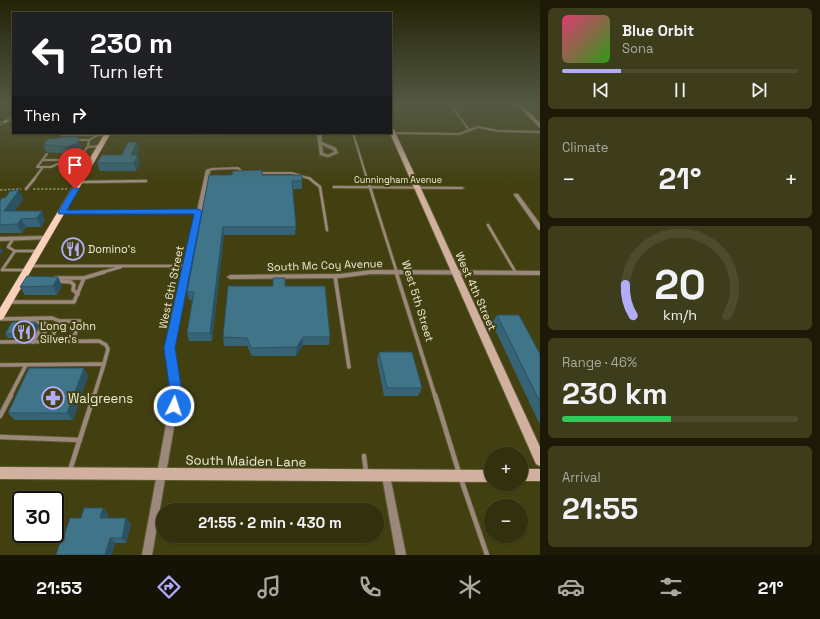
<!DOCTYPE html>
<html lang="en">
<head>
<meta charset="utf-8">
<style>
	:root { --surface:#32300d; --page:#3d3c1b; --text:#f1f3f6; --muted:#a8a99d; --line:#4d4b2e; --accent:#b1adfa }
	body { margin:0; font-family:"Space Grotesk",sans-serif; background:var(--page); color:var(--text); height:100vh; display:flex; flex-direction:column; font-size:15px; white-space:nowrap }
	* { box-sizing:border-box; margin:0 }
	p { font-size:13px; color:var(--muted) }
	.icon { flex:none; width:22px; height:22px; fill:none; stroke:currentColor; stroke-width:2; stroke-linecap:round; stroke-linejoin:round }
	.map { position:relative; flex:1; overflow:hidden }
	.sheet { display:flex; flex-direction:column; gap:8px; padding:8px; background:#1c1a07; width:280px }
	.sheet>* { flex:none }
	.banner { position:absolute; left:12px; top:12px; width:380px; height:122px; border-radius:0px; box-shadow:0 1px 3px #0004,0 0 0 1px var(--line); background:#202124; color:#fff; overflow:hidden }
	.controls { position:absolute; left:484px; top:447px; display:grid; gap:8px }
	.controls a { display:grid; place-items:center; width:44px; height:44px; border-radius:50%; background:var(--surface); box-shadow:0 1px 3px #0004,0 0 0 1px var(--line); font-size:20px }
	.speed { position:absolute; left:12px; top:491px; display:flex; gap:8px; font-size:20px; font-weight:700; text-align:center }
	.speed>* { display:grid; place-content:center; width:52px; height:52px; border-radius:50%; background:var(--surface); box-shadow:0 1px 3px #0004,0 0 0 1px var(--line); line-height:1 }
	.speed .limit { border:2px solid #111; border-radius:6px; background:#fff; color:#111 }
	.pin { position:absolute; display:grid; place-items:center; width:34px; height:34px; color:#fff; margin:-41px -17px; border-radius:50% 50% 50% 0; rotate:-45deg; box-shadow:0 0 4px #0007 }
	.pin .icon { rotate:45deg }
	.me { position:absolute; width:44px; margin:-22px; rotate:4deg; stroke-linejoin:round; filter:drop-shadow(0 0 3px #0008) }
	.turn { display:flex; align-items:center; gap:14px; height:84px; padding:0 12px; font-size:18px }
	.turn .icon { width:52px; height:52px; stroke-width:2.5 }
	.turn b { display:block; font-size:28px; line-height:34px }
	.then { display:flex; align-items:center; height:38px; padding:0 12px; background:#0003; gap:8px; font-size:15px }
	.big { font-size:30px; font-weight:700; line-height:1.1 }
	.sheet .tile { flex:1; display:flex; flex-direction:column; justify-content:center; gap:6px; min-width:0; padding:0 14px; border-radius:6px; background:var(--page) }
	.sheet .dial { align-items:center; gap:0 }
	.dial svg { height:104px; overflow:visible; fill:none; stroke:var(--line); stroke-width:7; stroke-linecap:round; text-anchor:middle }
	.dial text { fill:var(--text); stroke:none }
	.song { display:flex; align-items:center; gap:12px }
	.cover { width:48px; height:48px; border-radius:6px; background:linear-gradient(135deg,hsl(340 70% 55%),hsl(110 70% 35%)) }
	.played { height:4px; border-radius:2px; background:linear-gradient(90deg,var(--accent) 25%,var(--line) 25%) }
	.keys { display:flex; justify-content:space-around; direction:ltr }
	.heat { display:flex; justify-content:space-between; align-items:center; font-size:22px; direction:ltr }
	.charge { height:6px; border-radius:3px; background:linear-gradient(90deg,#34c759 46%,var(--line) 0) }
	.trip { position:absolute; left:156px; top:503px; width:228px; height:40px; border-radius:20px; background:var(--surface); box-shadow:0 1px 3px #0004,0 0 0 1px var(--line); font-weight:700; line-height:40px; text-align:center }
	.menu { display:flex; height:64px; justify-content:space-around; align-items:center; background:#141305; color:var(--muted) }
	.menu .icon { width:28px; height:28px }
	.menu .on { color:var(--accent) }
	.menu b { font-size:18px; color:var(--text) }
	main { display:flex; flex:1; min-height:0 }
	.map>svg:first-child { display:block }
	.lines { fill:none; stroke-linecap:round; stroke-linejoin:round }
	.lane-far3-casing { stroke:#5d5c30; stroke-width:3 }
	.lane-far2-casing { stroke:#5d5c30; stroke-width:4 }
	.lane-far1-casing { stroke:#5d5c30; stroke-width:5 }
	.lane-casing { stroke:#5d5c30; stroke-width:6 }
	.street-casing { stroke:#5d5c30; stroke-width:2 }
	.secondary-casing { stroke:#5d5c30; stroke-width:2 }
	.primary-casing { stroke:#5d5c30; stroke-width:1 }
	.path { stroke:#8e8c67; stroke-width:1.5; stroke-dasharray:2.5 1.5; stroke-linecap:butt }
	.lane-far3 { stroke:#9c877d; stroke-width:2 }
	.lane-far2 { stroke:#9c877d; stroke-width:2.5 }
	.lane-far1 { stroke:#9c877d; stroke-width:3.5 }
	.lane { stroke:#9c877d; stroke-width:4.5 }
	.street { fill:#9c877d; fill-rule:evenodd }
	.secondary { fill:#d1b0a0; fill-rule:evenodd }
	.primary { fill:#facfbb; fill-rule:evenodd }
	.rail-casing { stroke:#d4d3b8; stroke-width:2.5 }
	.rail { stroke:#424011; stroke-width:1.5; stroke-dasharray:4; stroke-linecap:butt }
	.wall { fill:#366476 }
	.shaded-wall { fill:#2c5160 }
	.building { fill:#3f7489; stroke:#2c5160 }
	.route { fill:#1a73e8; stroke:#114b97 }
	.labels { text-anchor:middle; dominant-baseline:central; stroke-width:4; stroke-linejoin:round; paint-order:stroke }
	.far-street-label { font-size:9px; fill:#edecd4; stroke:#424011 }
	.poi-label { font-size:11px; fill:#edecd4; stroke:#424011; text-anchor:start }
	.street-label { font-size:11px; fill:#edecd4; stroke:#424011 }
	.near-poi-label { font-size:13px; fill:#edecd4; stroke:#424011; text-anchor:start }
	.near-street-label { font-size:13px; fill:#edecd4; stroke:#424011 }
</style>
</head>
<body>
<main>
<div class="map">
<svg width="540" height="555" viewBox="0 0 540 555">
	<rect width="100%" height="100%" fill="#424011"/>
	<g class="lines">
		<g class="lane-far3-casing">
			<g id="lane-far3">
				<path d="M451,105l18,25"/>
				<path d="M353,133l14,46"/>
				<path d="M392,133l67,1 19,-7 20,4 42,1"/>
				<path d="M62,135h45"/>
				<path d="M75,140h14l9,-5"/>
				<path d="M88,147l12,-1"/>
				<path d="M47,154l-10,13h14l33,-15 4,-6 1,-6"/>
				<path d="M43,160h23"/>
				<path d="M212,169l26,-1 4,4"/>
				<path d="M84,171l-23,1 5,-7 24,-1"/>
				<path d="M259,173h33l19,6"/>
				<path d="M34,179l9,-12"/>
			</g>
		</g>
		<g class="lane-far2-casing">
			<g id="lane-far2">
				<path d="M309,178l11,9 7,43"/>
				<path d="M367,178l30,95"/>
				<path d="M80,182l66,-1"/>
				<path d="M26,189l9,-11"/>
				<path d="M62,212l136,-1"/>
				<path d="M488,225l28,48"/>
				<path d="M13,239l-5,8 7,4"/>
				<path d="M31,266h157"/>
				<path d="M2,270l13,-19h22"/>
				<path d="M2,270h24"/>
				<path d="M100,273l21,-6"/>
			</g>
		</g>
		<g class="lane-far1-casing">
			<g id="lane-far1">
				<path d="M396,272l39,124"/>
				<path d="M335,276l14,91"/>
				<path d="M55,278h29l20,-6"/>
				<path d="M56,281l15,1 3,3 -1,5 5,4"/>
				<path d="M10,302h64l10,-24"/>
				<path d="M0,319l52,-1 7,3h21l-8,21"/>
				<path d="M26,320l20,4 1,2 -6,16"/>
				<path d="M0,342l99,-1 7,4 2,4 -4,15"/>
				<path d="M33,342l11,-19"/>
				<path d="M50,342l9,-21"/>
				<path d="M0,365l104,-1 -10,32"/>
				<path d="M10,396l16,-31"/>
			</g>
		</g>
		<g class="lane-casing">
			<g id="lane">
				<path d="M435,395l24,78"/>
				<path d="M0,416l11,-21"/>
				<path d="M0,437l80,3"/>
				<path d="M364,456l2,16"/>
				<path d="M70,470l24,-75"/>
				<path d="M461,479l26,76"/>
			</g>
		</g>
		<g class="street-casing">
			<g id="street">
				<path d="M107,133h214l1,9 14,6 2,5 -10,4 -8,-2 -3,-21 -209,1 -2,-1zM322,145l11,5 1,2 -6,3 -5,-2z"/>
				<path d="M344,133h12c-3,2 -9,2 -12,0z"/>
				<path d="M212,168l2,1 -4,2 -36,177 6,44 -28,163h-10l30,-163 -6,-44 2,-6 38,-172z"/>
				<path d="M333,186l129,1 2,1 -2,1 -127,-1h-2z"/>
				<path d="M514,194h4l22,30v6l-2,-1 -24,-34z"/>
				<path d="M46,236l2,1 1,1 -1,1 -48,2v-4z"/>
				<path d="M371,270l169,1v4l-169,-1 -31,4 -110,1 -3,-2 3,-2 110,-1z"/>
				<path d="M386,472l3,1 1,3 16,79h-10l-14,-79 1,-3z"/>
			</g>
		</g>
		<g class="secondary-casing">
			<g id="secondary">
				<path d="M517,105h5l18,18v5z"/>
				<path d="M391,128l3,2 146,317v19l-4,-2 -146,-331h1z"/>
				<path d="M0,467l491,3v12l-491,-3z"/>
				<rect x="521" y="469" width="19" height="12"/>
			</g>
		</g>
		<g class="primary-casing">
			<path id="primary" d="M105,133h6l-108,186 -3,1v-12z"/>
		</g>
		<g class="path">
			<path d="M33,189h34"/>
			<path d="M0,190l21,-1"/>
		</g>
		<use href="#lane-far3" class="lane-far3"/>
		<use href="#lane-far2" class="lane-far2"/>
		<use href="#lane-far1" class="lane-far1"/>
		<use href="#lane" class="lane"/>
		<use href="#street" class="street"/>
		<use href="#secondary" class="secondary"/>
		<use href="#primary" class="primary"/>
		<g class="rail-casing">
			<path id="rail" d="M0,124l13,-6"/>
		</g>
		<use href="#rail" class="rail"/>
	</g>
	<g class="wall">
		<path d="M43,144l39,4 -3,4 -11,2 -22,-2z"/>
		<path d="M139,149l-3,6 4,8 -4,8h-36l-3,-8z"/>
		<path d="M209,175h53l40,6v8h-9l3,38 -1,8h-71l-12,106h-23l-2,-8 5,-33h-3l-2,-8z"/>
		<path d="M19,190l4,9 -8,12 30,8 -4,8h-15l-4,6h-22v-32z"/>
		<path d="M62,285l-5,10h-32l-5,-8z"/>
		<path d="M285,286l45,51 -1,8h-26l-7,11h-44l-5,-10h-23l-1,-9z"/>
		<path d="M497,315l43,39v69h-1l-47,-100z"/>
		<path d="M39,326l-7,12h-24l-3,-4z"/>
		<path d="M379,352l43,36 -4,8h-34l-7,-36z"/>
		<path d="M88,376l-15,44h-58l-7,-7z"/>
		<path d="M108,514l-1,4h19l5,6 -5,19h-11l-51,-7 17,-18z"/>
	</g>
	<g class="shaded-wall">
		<path d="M79,140l3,8 -3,4 -11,2 -3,-7z"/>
		<path d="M137,142l2,7 -6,14 -2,-8z"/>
		<path d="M138,155l2,8 -4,8 -2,-8z"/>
		<path d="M19,190l4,9 -14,20 -5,-8z"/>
		<path d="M42,211l3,8 -4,8 -4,-9z"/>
		<path d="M21,219l5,8 -4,6 -5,-9z"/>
		<path d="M223,227l1,8 -12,106 -2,-8z"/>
		<path d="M0,247l3,4 -3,4z"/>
		<path d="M58,277l4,8 -5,10 -4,-9z"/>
		<path d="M36,322l3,4 -7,12 -3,-5z"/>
		<path d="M303,337v8l-7,11 1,-9z"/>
		<path d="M84,368l4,8 -15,44 -6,-7z"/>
		<path d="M103,508l5,6 -2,10 -6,-6z"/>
		<path d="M126,518l5,6 -5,19 -4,-5z"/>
		<path d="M110,538l5,5 -3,12h-7z"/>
	</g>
	<g class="building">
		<path d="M74,136l4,1 1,3 -3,4 -11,3 -22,-3 5,-5z"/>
		<path d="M128,142h9l-6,13h7l-4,8h-37l5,-8h20z"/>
		<path d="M262,170v5h40v6h-10l4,46h-73l-13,106h-23l7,-41h-7l22,-117h23l1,-4z"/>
		<path d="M19,190l-15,21h38l-5,7 -16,1 -4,5 -17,1v-24l2,-3h3l5,-7z"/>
		<path d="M27,276l31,1 -5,9 -33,1z"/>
		<path d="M273,278h12v8h40l5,51h-27l-6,10 -46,1 -4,-10 -24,-1 5,-51h45z"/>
		<path d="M497,315h22l21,39v48z"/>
		<path d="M12,322h24l-7,11 -24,1z"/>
		<path d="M379,352h33l10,36h-35z"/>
		<path d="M29,368h55l-17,45h-59z"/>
		<path d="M84,508h19l-3,10h26l-4,20h-12l-5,17h-49l6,-19h2l6,-18h11z"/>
	</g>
	<linearGradient id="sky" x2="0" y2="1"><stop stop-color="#242309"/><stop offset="0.57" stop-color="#545943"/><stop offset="1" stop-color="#545943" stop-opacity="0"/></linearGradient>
	<rect width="540" height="183" fill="url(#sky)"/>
	<path class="route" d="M73,187h2l4,2 -12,21 131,-1 4,2 -27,137 7,44 -4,17 -4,2 -4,-2 -2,-3 2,-14 -6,-44 30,-134h-135l-1,-2z"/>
	<defs>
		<g id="restaurant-ring" transform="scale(1.15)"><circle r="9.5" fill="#424011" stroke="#b1adfa" stroke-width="1.5"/><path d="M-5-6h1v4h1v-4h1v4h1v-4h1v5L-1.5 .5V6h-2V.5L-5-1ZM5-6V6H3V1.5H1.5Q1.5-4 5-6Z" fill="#b1adfa"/></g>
		<g id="pharmacy-ring" transform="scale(1.15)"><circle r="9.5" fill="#424011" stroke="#b1adfa" stroke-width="1.5"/><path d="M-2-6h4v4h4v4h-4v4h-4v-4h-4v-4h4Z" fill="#b1adfa"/></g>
	</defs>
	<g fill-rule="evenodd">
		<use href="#restaurant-ring" x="73" y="249"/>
		<use href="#restaurant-ring" x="24" y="332"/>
		<use href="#pharmacy-ring" x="53" y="398"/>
	</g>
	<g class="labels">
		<g class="far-street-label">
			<text x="398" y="180">Cunningham Avenue</text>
		</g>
		<g class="poi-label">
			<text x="88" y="249">Domino's</text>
			<text x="40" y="326">Long John<tspan x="40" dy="13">Silver's</tspan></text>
		</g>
		<g class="street-label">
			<text transform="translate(325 265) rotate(-2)">South Mc Coy Avenue</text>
			<text transform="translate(171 287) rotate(-78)">West 6th Street</text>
			<text transform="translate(476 291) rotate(66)">West 4th Street</text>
			<text transform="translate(418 301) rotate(73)">West 5th Street</text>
		</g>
		<g class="near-poi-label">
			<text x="68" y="398">Walgreens</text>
		</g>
		<g class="near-street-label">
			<text transform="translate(246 461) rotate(1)">South Maiden Lane</text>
		</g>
	</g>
</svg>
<div class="controls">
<a>+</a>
<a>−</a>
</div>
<div class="speed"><div class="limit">30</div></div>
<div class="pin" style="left:75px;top:189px;background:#d93025"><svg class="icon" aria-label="arrive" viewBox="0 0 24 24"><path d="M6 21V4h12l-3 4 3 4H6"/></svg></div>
<svg class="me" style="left:174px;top:406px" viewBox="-20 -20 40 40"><circle r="17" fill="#1a73e8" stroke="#fff" stroke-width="3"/><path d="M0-11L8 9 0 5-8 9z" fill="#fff"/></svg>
<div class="trip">21:55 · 2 min · 430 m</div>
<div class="banner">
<div class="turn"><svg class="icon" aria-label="left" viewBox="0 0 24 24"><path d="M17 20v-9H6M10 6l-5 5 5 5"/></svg><div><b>230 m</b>Turn left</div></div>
<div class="then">Then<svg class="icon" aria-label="right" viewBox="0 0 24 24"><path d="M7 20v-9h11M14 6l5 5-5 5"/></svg></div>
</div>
</div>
<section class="sheet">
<div class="tile">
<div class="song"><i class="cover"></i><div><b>Blue Orbit</b><p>Sona</p></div></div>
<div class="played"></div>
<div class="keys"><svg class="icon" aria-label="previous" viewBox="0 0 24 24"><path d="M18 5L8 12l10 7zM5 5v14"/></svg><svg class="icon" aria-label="pause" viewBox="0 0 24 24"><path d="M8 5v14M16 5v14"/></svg><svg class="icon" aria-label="next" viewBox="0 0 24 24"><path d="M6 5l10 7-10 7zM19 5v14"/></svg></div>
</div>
<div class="tile"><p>Climate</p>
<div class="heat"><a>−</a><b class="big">21°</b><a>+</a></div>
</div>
<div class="tile dial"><svg viewBox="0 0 100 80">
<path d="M14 69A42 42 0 1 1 86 69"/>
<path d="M14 69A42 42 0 0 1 8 45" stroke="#b1adfa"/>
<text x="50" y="56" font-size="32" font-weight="700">20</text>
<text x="50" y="72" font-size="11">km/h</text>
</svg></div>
<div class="tile"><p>Range · 46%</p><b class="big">230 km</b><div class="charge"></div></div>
<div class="tile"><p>Arrival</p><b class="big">21:55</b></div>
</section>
</main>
<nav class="menu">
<b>21:53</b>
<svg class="icon on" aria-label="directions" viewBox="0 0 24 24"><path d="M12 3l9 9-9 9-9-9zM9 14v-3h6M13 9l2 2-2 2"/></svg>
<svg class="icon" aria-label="music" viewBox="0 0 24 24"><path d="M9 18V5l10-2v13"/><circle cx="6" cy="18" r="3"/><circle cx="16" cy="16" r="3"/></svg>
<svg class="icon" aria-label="phone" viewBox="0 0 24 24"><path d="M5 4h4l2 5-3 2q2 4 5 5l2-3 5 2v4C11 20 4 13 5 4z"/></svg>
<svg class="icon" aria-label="climate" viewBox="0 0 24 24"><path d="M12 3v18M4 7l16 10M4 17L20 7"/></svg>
<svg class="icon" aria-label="car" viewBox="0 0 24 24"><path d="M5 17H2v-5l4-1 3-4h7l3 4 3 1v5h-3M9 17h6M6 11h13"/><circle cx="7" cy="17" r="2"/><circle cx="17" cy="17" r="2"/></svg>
<svg class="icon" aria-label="filters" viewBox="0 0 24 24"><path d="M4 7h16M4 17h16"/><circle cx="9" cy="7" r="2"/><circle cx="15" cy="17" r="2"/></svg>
<b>21°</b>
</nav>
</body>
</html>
